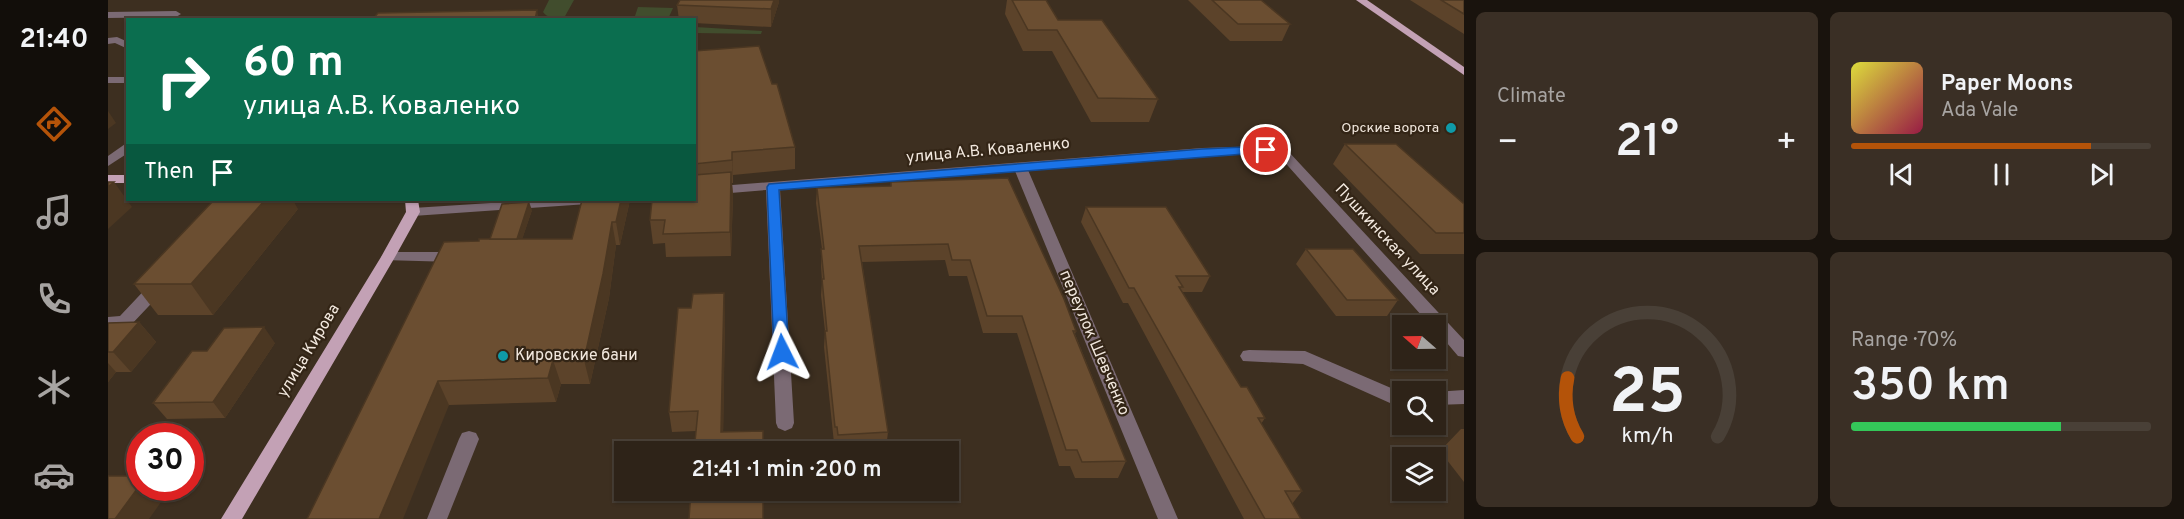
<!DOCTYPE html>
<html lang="en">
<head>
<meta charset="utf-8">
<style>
	:root { --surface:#2e2318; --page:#3a2f25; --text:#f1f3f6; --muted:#a7a4a2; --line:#494037; --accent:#b45309 }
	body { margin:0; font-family:Overpass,sans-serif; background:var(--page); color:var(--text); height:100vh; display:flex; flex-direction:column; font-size:22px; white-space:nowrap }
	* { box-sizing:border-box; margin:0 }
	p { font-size:20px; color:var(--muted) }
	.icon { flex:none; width:33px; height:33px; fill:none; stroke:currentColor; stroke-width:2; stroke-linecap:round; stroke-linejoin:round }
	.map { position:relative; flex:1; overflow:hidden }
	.drawer { display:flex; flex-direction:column; gap:12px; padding:12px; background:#19130d; width:720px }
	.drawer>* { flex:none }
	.banner { position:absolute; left:18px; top:18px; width:570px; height:183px; border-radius:0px; box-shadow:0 2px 4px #0004,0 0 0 2px var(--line); background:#0b6e4f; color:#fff; overflow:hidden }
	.needle { width:39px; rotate:290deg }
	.fabs { position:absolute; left:1284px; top:315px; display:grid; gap:12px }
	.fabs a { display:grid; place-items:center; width:54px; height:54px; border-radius:0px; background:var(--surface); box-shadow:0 2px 4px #0004,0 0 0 2px var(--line); font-size:30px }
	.speed { position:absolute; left:18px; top:423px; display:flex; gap:12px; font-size:30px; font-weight:700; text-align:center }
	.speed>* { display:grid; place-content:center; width:78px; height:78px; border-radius:50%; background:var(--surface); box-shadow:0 2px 4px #0004,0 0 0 2px var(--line); line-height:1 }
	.speed .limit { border:9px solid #d22; background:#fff; color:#111 }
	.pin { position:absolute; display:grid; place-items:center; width:51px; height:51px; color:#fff; margin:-26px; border:3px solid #fff; border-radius:50%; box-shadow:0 2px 6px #0007 }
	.me { position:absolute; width:66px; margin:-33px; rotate:357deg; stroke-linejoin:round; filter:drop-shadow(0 0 4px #0008) }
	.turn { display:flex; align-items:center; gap:21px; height:126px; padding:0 18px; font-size:27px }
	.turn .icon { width:78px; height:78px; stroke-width:2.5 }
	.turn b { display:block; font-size:42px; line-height:51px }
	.then { display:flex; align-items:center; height:57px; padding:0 18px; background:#0003; gap:12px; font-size:22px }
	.big { font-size:45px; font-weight:600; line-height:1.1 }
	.drawer .tile { flex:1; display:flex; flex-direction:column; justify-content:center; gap:9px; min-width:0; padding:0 21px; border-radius:9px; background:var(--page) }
	.drawer .dial { align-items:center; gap:0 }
	.dial svg { height:156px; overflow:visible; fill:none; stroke:var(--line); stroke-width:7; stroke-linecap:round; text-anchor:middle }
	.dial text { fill:var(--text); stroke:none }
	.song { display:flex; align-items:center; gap:18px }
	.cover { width:72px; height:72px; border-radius:9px; background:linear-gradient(135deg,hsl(60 70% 55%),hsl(340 70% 35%)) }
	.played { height:6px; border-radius:3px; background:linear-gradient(90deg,var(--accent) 80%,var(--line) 80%) }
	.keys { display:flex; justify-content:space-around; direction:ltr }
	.heat { display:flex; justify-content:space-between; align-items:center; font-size:33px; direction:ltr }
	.charge { height:9px; border-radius:4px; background:linear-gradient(90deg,#34c759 70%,var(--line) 0) }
	.drawer .tiles { flex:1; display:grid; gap:12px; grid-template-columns:repeat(2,1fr) }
	.trip { position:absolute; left:506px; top:441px; width:345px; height:60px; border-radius:0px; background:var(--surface); box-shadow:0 2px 4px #0004,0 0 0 2px var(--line); font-weight:600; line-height:60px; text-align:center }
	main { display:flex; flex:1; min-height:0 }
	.tab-bar { display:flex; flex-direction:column; width:108px; justify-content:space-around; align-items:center; background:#120e0a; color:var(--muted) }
	.tab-bar .icon { width:42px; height:42px }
	.tab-bar .on { color:var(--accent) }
	.tab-bar b { font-size:27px; color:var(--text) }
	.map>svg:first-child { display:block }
	.green { fill:#414d2d }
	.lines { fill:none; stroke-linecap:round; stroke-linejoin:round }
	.minor { fill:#7b6a74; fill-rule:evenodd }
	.major { fill:#c3a1b5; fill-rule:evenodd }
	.wall { fill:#5c432a }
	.shaded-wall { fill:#4b3722 }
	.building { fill:#6b4e31; stroke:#4b3722; stroke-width:1.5 }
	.route { fill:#1a73e8; stroke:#114b97; stroke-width:1.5 }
	.culture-dot { fill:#0f9aa8; stroke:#332516; stroke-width:2 }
	.labels { text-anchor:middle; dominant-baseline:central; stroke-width:4.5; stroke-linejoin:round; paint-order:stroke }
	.far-poi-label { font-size:14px; fill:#f2e8de; stroke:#332516; text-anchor:end }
	.street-label { font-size:16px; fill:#f2e8de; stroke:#332516 }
	.poi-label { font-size:16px; fill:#f2e8de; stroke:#332516; text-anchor:start }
</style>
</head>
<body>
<main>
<nav class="tab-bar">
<b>21:40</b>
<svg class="icon on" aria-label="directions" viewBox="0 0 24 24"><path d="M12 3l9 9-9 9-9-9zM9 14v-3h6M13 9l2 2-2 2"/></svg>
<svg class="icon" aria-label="music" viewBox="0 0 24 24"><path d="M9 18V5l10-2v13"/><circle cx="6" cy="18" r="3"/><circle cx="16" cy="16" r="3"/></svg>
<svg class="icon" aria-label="phone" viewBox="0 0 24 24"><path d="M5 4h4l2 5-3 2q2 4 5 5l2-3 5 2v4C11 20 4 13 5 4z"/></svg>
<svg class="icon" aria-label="climate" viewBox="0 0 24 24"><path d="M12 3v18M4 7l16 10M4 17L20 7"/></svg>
<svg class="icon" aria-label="car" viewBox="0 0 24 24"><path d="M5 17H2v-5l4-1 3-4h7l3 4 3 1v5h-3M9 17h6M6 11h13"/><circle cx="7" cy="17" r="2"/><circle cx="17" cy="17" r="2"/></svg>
</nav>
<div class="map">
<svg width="1356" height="519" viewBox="0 0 1356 519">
	<rect width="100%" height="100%" fill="#3d2f20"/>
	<g class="green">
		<path d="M441,0h25l-10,18c-8,0 -16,1 -21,-6z"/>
		<path d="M530,7l35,1 -5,11h-34z"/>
		<path d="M587,27l67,4 -1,3 -66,-1z"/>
	</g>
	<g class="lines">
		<g class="minor">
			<path d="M0,12l68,-1 5,3 -5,3 -68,1z"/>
			<path d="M9,37l11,5v7l-13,-6 -7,1v-6z"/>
			<rect x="0" y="77" width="20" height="6"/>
			<path d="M20,142v11l-20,13v-10z"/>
			<path d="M1158,146l22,5 176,189v17l-6,-1 -22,-26v-4h-5l-151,-169 -14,-3 -64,2 -174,14 150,349h-20l-143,-348 -235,18 14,234 -2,5 -7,3 -7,-3 -2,-5 -10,-233 -72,6v-8l508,-40z"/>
			<path d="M427,200h60l-7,4 -175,12 -7,-4 7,-4z"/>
			<path d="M280,252h66l7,5 -7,5 -71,-2 -2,-3z"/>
			<path d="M51,280l6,1 2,4 -2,4 -35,37 -22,3v-12l12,-1 33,-35z"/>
			<path d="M1141,350l56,1 93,40 6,1 -2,13 -12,-2 -87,-39 -60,-3 -3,-5 3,-5z"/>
			<path d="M1356,390v14l-28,1 -2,-13z"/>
			<path d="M361,431l7,2 3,6 -32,80h-20l32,-80 3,-6z"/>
		</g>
		<g class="major">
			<path d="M1248,0h11l97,67v8z"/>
			<rect x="0" y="175" width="20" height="8"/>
			<path d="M297,200h13l2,12 -25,45 -153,262h-21l160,-262 25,-45z"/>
		</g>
	</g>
	<g class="wall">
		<path d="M572,0h99v2l-8,25 -77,-4v-3h-15l-2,-15z"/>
		<path d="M899,0h39l12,20 100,79 -9,23h-58l-39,-71h-29l-18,-37z"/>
		<path d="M1080,0h73l29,24 -8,17h-52z"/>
		<path d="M1302,0h54v34z"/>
		<path d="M586,51l78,33 23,63v22l-62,6v8h-1l1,12 -2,61 -65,1 -1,-14 -12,1 -3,-24 2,-20h-1h43z"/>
		<path d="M1237,144l119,60v50h-44l-87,-90z"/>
		<path d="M783,182l185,149 -1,3 51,127 -8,17h-43l-5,-12h-11l-42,-133h-34l-16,-57h-18l-4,-16 -83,2 26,170 -2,17 -49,2 -1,-8h-2l-10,-96 1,-16 -4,-36 1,-14 -1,-15 1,-17 -6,-46 1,-15 73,-2z"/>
		<path d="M522,200l-10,45h-4l-7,53 -19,86h-29l-5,18 -107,3 -142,114 172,-278 11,-2 42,-29 -10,29h50z"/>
		<path d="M978,207l124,69 -8,16h-20l59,95 24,31 -4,6 41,67 -10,13 9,15h-57l-116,-216h-5l-42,-81z"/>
		<path d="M190,209l-85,106h-55l-24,-31z"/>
		<path d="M1198,249l92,51 -11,16h-51l-40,-52z"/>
		<path d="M617,313l-2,119 41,20 -68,-21 -24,1 -3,-20z"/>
		<path d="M31,322l17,20 -25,30h-15l-8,10v-59z"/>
		<path d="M167,343l-50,75 -58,1 -14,-16 54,-52z"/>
		<path d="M1353,429h3v53l-24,-31z"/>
	</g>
	<g class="shaded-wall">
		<path d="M666,0h5v2l-8,25v-18z"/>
		<path d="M429,10l2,10h-4z"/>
		<path d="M0,111l8,12 -8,6z"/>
		<path d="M624,152l1,23v8l-1,-23z"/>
		<path d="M623,172l2,23 -2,61 -1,-24z"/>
		<path d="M6,182l18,25 -24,22v-42z"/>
		<path d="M157,200h28l5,9 -85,106 -22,-31z"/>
		<path d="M513,200h9l-10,45 -4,-23z"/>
		<path d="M421,202l3,8 -13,39 -2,-8z"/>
		<path d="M504,222l4,23 -7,53 -19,86 -6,-24z"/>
		<path d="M616,293l1,20 -2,139 -2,-20z"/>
		<path d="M31,322l17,20 -25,30 -18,-20z"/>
		<path d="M156,327l11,16 -50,75 -12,-16z"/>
		<path d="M445,360l8,24 -5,18 -8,-24z"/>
		<path d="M0,363l8,9 -8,10z"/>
		<path d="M330,381l11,24 -46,114h-24z"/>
		<path d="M32,485v3h18l8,7 -17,24h-34z"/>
	</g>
	<g class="building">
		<path d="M572,0h94l-3,9 -94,-4z"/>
		<path d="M904,0h34l12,20h44l56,79 -60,-1 -41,-68h-29z"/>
		<path d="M1104,0h49l29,24h-52z"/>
		<path d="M1333,0h23v14z"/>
		<path d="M429,10l-2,10h-163l6,-7z"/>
		<path d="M651,46l13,38h5l18,63 -63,5v8l-38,4v-113z"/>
		<path d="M1237,144h51l68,60v29h-28z"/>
		<path d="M623,172l-1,60 -67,2 2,-14h-15l2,-20h42v-25z"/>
		<path d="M900,178l56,121 12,32h-3l53,130 -44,1 -5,-12h-11l-44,-134h-35l-17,-56h-18l-4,-16 -89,2 29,186 -50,3 -1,-8h-2l-10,-96h2l-5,-52h2l-3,-30h3l-7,-61 74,-2v-4z"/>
		<path d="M0,182h6l-6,5z"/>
		<path d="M106,200h51l-74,84h-57z"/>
		<path d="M474,200h39l-5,22h-4l-9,52 -19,86h-31l-5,18 -110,3 -59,138h-72l137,-277 35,-1v-2h93z"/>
		<path d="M421,202l-12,37h-27l12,-35z"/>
		<path d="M978,207h80l44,69h-34l7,11h-4l62,100h6l18,31h-7l44,73h-17l16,28h-36l-131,-231h-5z"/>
		<path d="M1198,249h47l45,51h-51z"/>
		<path d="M616,293l-3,139 42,-1v21h-69l4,-41 -29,1 9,-104h13l2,-14z"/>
		<path d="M31,322l-26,30h-5v-29z"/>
		<path d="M156,327l-51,75 -60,1 39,-52h15l17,-23z"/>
		<path d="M0,476h32v9l-25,34h-7z"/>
		<path d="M583,490h72v29h-74z"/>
	</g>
	<path class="route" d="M1158,146l4,1v5l-491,38 10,162 -2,4h-11l-2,-4 -7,-165 2,-3 433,-35z"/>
	<g class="culture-dot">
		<circle cx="1343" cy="128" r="6"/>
		<circle cx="395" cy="356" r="6"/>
	</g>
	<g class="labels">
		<g class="far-poi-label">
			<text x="1331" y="128">Орские ворота</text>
		</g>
		<g class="street-label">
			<text transform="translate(880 151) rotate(-5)">улица А.В. Коваленко</text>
			<text transform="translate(1279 240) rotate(47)">Пушкинская улица</text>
			<text transform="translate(986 343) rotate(67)">переулок Шевченко</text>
			<text transform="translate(201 351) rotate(-59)">улица Кирова</text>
		</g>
		<g class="poi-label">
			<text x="407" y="356">Кировские бани</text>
		</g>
	</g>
</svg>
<div class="fabs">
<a><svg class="needle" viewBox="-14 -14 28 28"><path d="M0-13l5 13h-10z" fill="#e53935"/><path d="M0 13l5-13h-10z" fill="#a7a4a2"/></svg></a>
<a><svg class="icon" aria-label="search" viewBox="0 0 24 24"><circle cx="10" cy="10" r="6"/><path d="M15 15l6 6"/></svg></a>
<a><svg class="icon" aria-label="layers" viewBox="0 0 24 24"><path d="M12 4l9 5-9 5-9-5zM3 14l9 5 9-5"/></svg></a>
</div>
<div class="speed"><div class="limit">30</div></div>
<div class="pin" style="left:1158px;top:150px;background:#d93025"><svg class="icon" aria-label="arrive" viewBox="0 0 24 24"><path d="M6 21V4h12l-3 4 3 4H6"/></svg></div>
<svg class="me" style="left:674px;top:352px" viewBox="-20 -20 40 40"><path d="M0-17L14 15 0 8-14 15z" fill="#1a73e8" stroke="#fff" stroke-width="4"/></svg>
<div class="trip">21:41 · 1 min · 200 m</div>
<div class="banner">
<div class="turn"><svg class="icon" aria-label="right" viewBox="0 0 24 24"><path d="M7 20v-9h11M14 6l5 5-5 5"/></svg><div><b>60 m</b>улица А.В. Коваленко</div></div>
<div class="then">Then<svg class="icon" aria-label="arrive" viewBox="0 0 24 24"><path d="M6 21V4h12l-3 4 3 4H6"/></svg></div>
</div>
</div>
<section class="drawer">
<div class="tiles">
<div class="tile"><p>Climate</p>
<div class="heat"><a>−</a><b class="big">21°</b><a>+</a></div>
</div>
<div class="tile">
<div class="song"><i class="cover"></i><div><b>Paper Moons</b><p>Ada Vale</p></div></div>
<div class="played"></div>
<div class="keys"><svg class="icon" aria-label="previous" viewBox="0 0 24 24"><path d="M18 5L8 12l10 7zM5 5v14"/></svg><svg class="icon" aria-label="pause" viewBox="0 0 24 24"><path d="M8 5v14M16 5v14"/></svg><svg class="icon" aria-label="next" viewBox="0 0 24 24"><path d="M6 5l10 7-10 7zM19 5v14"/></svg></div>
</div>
<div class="tile dial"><svg viewBox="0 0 100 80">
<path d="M14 69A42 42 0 1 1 86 69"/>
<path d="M14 69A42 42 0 0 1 9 39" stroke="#b45309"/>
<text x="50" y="56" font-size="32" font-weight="700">25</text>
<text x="50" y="72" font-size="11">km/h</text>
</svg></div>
<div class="tile"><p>Range · 70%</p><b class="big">350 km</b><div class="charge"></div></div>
</div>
</section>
</main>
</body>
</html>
